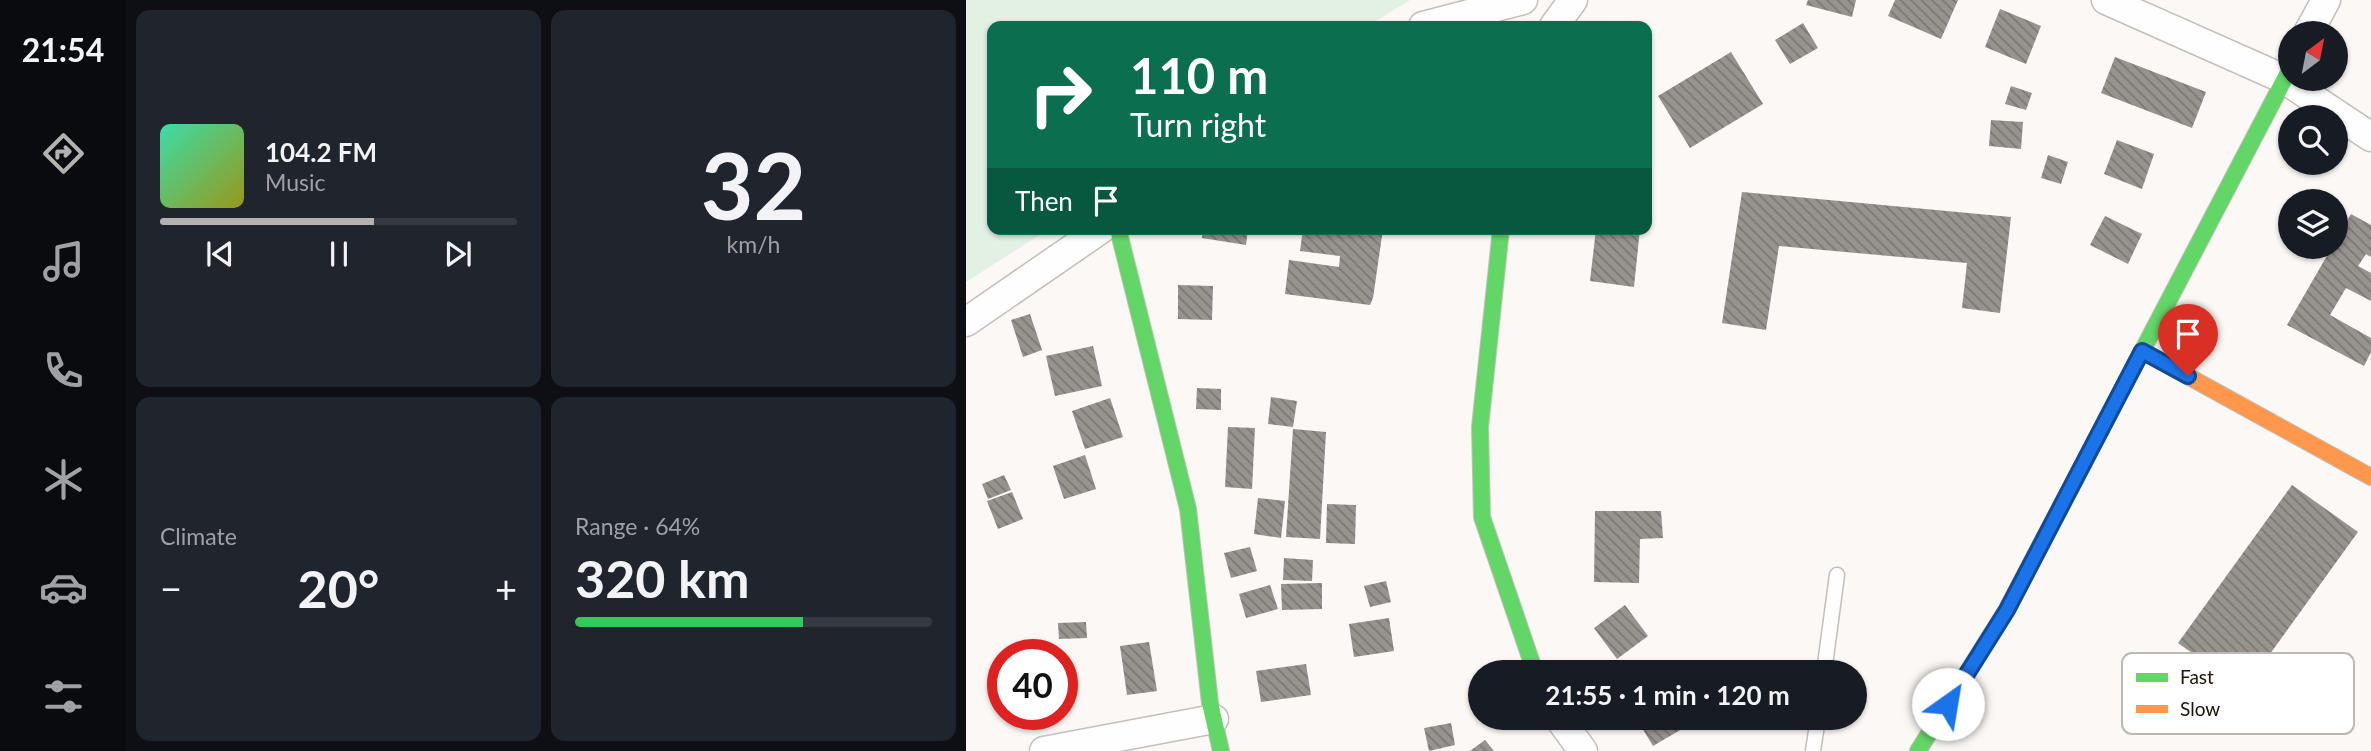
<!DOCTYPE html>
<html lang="en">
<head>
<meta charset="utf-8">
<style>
	:root { --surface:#171b24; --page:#20242c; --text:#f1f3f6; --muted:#9ea1a6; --line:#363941; --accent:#b4b2b1 }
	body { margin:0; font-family:Lato,sans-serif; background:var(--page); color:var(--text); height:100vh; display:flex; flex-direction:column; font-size:26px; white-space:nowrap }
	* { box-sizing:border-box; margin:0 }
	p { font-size:23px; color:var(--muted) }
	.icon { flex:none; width:38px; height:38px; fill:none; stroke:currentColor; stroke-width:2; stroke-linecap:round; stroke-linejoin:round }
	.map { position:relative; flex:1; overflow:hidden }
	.drawer { display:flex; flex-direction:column; gap:10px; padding:10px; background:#0d0f14; width:840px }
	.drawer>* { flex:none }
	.banner { position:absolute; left:21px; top:21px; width:665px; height:214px; border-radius:14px; box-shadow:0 2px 5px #0004; background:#0b6e4f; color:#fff; overflow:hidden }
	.needle { width:46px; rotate:32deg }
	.buttons { position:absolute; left:1312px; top:21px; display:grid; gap:14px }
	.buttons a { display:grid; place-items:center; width:70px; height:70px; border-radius:50%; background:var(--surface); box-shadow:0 2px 5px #0004; font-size:35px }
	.speed { position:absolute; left:21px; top:639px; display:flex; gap:14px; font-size:35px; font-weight:700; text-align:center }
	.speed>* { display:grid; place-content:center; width:91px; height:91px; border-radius:50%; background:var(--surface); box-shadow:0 2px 5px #0004; line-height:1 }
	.speed .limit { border:10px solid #d22; background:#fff; color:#111 }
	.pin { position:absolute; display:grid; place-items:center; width:60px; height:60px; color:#fff; margin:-72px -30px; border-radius:50% 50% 50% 0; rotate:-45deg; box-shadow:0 0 7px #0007 }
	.pin .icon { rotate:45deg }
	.me { position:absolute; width:77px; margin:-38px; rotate:32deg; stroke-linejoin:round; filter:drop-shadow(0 0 5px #0008) }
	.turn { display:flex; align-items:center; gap:24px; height:147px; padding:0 28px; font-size:32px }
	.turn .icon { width:91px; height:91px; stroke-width:2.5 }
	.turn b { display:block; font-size:49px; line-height:60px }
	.then { display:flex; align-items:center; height:66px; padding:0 28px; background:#0003; gap:14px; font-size:26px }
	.big { font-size:52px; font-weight:700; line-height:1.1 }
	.drawer .tile { flex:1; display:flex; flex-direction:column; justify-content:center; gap:10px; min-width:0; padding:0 24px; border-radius:14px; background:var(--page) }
	.drawer .dial { align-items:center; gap:0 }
	.dial b { font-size:91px; line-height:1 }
	.song { display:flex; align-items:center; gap:21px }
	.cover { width:84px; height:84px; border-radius:10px; background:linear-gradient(135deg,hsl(160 70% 55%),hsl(60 70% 35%)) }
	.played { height:7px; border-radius:4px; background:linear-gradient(90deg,var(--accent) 60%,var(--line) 60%) }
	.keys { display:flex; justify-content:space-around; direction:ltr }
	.heat { display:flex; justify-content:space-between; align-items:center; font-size:38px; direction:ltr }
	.charge { height:10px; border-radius:5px; background:linear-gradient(90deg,#34c759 64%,var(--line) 0) }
	.drawer .tiles { flex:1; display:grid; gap:10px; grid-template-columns:repeat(2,1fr) }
	.trip { position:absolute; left:502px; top:660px; width:399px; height:70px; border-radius:35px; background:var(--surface); box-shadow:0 2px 5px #0004; font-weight:700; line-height:70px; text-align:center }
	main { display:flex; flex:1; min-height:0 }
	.tabs { display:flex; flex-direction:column; width:126px; justify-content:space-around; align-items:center; background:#090b0e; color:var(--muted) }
	.tabs .icon { width:49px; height:49px }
	.tabs .current { color:var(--accent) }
	.tabs b { font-size:32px; color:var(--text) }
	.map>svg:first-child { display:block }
	.pitch { fill:#e2f1e4 }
	.building { fill:url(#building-back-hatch) }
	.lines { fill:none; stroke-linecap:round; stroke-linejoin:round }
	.lane-casing { stroke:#c4bfb8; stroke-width:17 }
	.street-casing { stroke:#c4bfb8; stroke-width:31 }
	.fast-casing { stroke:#c4bfb8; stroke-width:18 }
	.slow-casing { stroke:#c4bfb8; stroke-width:18 }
	.lane { stroke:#fefefe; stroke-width:14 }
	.street { stroke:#fefefe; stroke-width:28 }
	.fast { stroke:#63d668; stroke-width:16 }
	.slow { stroke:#ff974d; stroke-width:16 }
	.route-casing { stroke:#114b97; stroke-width:18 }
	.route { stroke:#1a73e8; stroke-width:12 }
	.key { fill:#fff; stroke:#bbb8b5; stroke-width:2 }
	.key-label { font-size:19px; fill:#1b1309 }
</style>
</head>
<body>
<main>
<nav class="tabs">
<b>21:54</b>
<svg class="icon current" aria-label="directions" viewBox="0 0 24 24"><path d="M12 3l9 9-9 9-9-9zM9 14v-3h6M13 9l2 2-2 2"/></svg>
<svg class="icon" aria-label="music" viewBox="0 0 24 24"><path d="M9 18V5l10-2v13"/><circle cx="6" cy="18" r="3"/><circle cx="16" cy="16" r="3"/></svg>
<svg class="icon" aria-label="phone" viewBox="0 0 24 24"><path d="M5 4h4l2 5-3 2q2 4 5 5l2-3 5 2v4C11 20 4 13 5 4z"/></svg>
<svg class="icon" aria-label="climate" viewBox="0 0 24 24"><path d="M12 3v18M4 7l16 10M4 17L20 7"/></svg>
<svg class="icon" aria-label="car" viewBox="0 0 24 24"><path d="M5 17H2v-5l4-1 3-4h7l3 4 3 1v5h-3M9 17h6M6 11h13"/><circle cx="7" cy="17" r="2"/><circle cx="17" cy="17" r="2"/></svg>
<svg class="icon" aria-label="filters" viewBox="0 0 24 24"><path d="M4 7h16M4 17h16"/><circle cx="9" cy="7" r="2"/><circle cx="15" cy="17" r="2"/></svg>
</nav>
<section class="drawer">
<div class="tiles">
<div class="tile">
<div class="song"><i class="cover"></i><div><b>104.2 FM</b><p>Music</p></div></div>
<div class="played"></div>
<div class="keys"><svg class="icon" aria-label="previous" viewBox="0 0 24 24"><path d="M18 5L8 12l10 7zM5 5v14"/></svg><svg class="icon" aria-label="pause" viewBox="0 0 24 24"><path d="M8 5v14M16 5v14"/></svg><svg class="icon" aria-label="next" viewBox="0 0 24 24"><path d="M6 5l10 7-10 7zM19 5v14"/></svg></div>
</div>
<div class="tile dial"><b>32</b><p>km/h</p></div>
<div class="tile"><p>Climate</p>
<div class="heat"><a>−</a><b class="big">20°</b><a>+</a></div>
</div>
<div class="tile"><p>Range · 64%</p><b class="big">320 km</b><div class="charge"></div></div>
</div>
</section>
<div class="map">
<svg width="1405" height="751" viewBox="0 0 1405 751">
	<defs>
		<pattern id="building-back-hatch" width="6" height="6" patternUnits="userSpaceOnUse" patternTransform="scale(1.75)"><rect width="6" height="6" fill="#98938e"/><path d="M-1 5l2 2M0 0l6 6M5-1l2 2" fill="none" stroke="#7b7772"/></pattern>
	</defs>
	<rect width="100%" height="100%" fill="#fbf8f5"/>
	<path class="pitch" d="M0,0h444l-42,26h-376v203h57l-83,53z"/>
	<g class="building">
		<path d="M842,0h48l-4,17 -46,-12z"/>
		<path d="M929,0h63l-17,39 -53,-23z"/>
		<path d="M1034,9l41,17 -15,38 -41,-17z"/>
		<path d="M837,23l15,25 -28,16 -15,-24z"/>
		<path d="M765,52l32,52 -73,44 -32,-52z"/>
		<path d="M1149,57l91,35 -14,36 -91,-35z"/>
		<path d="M1045,86l21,7 -6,17 -21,-6z"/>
		<path d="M1025,120l32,2 -2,27 -32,-3z"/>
		<path d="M1151,140l37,14 -12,35 -38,-15z"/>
		<path d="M1082,155l20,7 -7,22 -20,-6z"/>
		<path d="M776,192l269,25 -11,96 -38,-5 5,-45 -188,-17 -13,84 -44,-7z"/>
		<path d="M1385,214l20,11v32l-5,-3 -8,12 13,7v28l-25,-13 -16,27 41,23v14l-7,14 -77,-41 45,-78h4v-7z"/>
		<path d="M1139,216l37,18 -14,30 -38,-19z"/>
		<path d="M237,229h45l-2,16 -44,-7z"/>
		<path d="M337,229h80l-10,69 -3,7 -85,-11 4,-34 50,7 1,-11 -40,-5z"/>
		<path d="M630,229h44l-6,58 -44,-6z"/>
		<path d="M212,285l35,1 -1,34 -34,-1z"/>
		<path d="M64,314l12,36 -19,7 -12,-37z"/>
		<path d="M127,346l9,40 -47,10 -9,-40z"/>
		<path d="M231,388l24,1v21l-25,-1z"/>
		<path d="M305,397l26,4 -4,26 -25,-3z"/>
		<path d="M144,398l13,39 -38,12 -13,-38z"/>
		<path d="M262,427l27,1 -3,61 -27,-2z"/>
		<path d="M327,429l33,3 -6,107 -34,-2z"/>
		<path d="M119,455l11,34 -32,10 -11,-33z"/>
		<path d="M38,475l7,15 -23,9 -6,-15z"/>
		<path d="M1326,485l66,47 -114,158 -66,-47z"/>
		<path d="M46,492l11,27 -25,10 -11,-28z"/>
		<path d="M292,498l27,3 -4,37 -27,-4z"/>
		<path d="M361,504l29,1 -1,39 -29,-1z"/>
		<path d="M629,511h66l2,27 -23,1 -1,44 -45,-1z"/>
		<path d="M284,547l7,24 -26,7 -7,-25z"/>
		<path d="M318,558l29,2 -1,21 -29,-1z"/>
		<path d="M420,581l5,21 -21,5 -6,-21z"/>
		<path d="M356,583v26l-40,1 -1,-26z"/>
		<path d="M304,585l8,24 -32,9 -7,-24z"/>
		<path d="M659,605l23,31 -31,23 -23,-31z"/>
		<path d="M423,618l5,33 -40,6 -5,-33z"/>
		<path d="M120,622l1,16 -28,1 -1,-16z"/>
		<path d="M183,642l8,49 -30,4 -7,-49z"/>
		<path d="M340,664l5,31 -50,7 -5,-31z"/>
		<path d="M670,718h46l5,8 -34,20z"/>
		<path d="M485,723l4,22 -26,6 -5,-23z"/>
		<path d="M519,740l9,11h-24z"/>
	</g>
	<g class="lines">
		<g class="lane-casing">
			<g id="lane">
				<path d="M520,5l8,21"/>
				<path d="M858,672l13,-97"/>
				<path d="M847,751l5,-33"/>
			</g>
		</g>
		<g class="street-casing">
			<g id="street">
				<path d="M1140,0l178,79 87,58"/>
				<path d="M457,26l100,-26"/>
				<path d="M588,26l19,-26"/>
				<path d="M1342,33l18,-33"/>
				<path d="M0,322l135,-93"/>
				<path d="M593,718l24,33"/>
				<path d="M78,751l170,-32"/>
			</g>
		</g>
		<g class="fast-casing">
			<g id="fast">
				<path d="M152,229l70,280 22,194 11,48"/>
				<path d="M535,229l-21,198 2,90 53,155"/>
				<path d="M952,751l89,-142 284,-542"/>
			</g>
		</g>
		<g class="slow-casing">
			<path id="slow" d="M1176,351l229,126"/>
		</g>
		<use href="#lane" class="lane"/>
		<use href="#street" class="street"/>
		<use href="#fast" class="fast"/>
		<use href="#slow" class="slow"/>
	</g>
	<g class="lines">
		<g class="route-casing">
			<path id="route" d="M982,704l59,-94 135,-259 46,25"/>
		</g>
		<use href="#route" class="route"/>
	</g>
	<rect x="1156" y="653" width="232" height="81" rx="10" class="key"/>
	<rect x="1170" y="673" width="32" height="9" fill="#63d668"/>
	<rect x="1170" y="705" width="32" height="8" fill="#ff974d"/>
	<g class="key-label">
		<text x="1214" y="684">Fast</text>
		<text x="1214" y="716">Slow</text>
	</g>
</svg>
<div class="buttons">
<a><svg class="needle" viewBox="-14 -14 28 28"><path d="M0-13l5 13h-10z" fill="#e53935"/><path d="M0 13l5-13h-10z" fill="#9ea1a6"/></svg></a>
<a><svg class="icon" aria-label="search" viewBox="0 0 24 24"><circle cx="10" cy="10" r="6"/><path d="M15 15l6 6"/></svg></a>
<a><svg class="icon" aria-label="layers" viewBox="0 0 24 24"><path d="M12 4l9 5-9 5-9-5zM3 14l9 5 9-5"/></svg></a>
</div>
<div class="speed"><div class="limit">40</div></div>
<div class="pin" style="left:1222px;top:376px;background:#d93025"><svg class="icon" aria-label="arrive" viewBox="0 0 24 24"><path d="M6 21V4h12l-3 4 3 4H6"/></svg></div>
<svg class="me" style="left:982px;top:704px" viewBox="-20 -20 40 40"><circle r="19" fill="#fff"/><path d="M0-13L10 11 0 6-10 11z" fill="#1a73e8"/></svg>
<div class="trip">21:55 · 1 min · 120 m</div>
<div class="banner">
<div class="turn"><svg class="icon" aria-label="right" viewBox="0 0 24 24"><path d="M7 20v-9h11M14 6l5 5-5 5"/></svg><div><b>110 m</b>Turn right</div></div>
<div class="then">Then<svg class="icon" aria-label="arrive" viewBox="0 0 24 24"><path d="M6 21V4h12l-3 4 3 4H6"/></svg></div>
</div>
</div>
</main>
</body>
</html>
